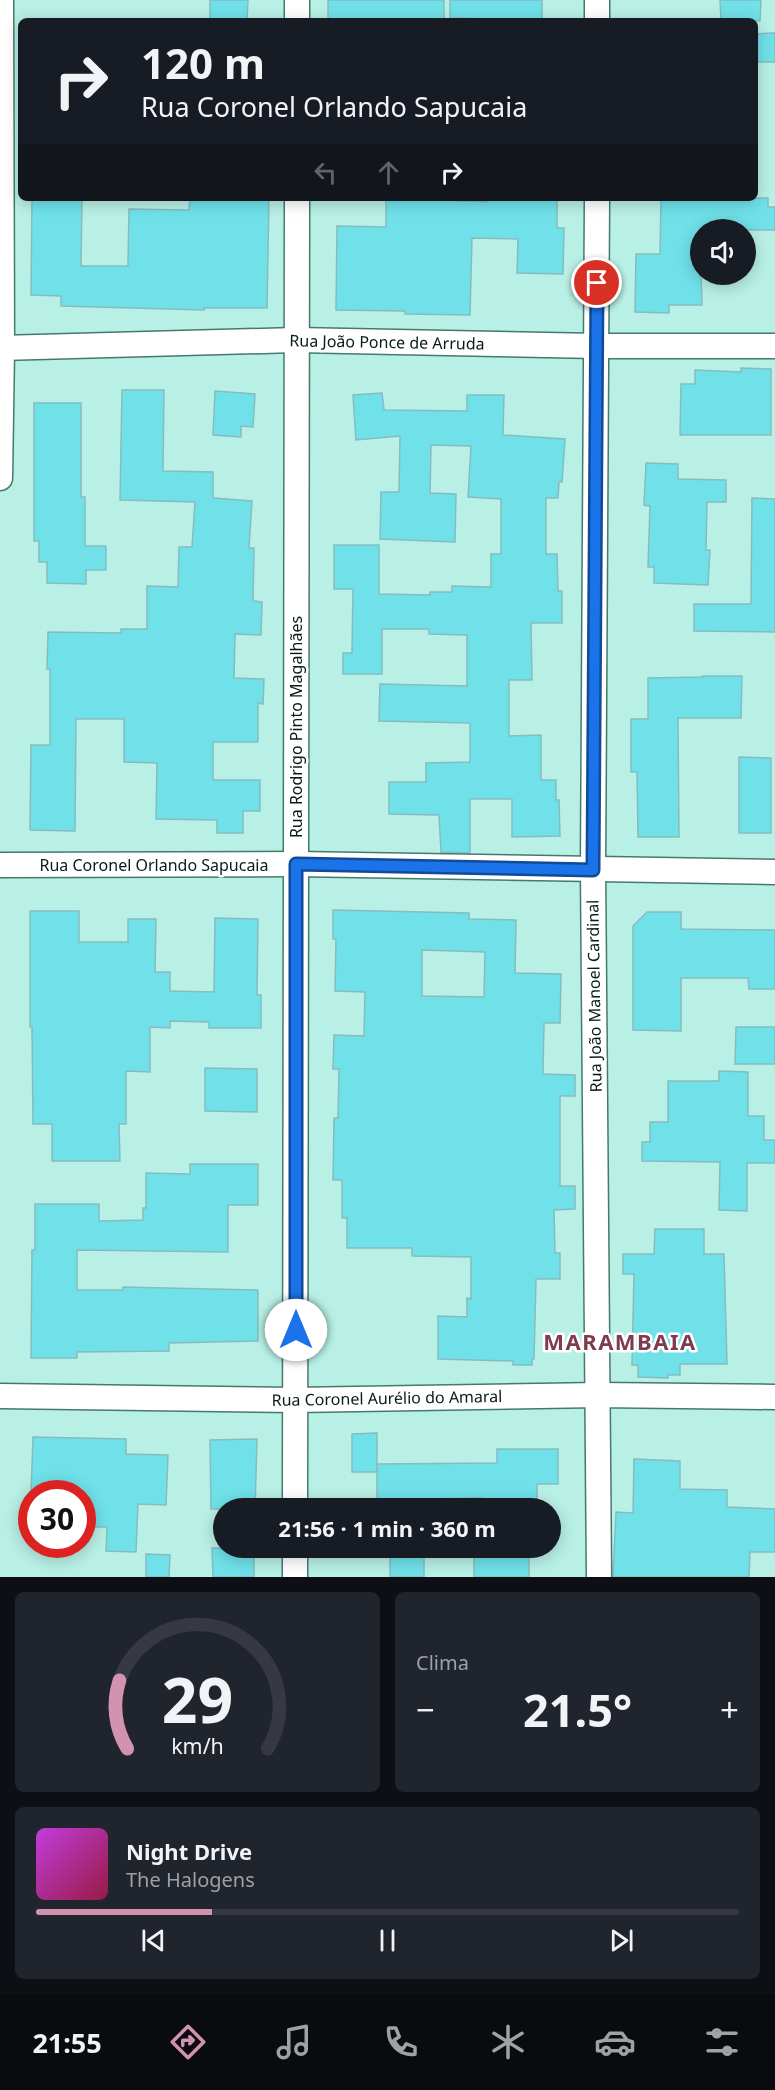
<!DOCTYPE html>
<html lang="es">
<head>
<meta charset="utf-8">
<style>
	:root { --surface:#171b24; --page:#20242c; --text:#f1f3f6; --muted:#9ea1a6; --line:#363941; --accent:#d293b0 }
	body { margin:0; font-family:"Noto Sans",sans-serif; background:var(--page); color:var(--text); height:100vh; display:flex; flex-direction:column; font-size:22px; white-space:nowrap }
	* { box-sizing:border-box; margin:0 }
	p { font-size:20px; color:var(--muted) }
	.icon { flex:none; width:33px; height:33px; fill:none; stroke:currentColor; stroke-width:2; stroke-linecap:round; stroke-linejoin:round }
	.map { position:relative; height:1577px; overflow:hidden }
	.panel { display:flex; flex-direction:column; gap:15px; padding:15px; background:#0d0f14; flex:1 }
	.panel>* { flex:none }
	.guide { position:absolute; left:18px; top:18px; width:740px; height:183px; border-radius:9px; box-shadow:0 3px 15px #0003; background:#171b24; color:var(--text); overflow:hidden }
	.controls { position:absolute; left:690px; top:219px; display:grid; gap:12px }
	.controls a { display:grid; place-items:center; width:66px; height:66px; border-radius:50%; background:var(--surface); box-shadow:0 3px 15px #0003; font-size:30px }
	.speed { position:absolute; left:18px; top:1480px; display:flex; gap:12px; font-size:30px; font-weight:700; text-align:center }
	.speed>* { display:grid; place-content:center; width:78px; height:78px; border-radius:50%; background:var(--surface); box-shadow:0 3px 15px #0003; line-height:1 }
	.speed .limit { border:9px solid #d22; background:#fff; color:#111 }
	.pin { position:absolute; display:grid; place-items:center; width:51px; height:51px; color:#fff; margin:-26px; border:3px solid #fff; border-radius:50%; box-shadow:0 2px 6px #0007 }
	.me { position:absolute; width:66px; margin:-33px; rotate:0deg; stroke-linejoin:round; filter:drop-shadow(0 0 4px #0008) }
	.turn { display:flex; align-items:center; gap:21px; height:126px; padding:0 24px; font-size:27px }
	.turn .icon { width:78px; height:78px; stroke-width:2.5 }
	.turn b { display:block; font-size:42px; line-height:51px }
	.lanes { display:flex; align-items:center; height:57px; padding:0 24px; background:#0003; justify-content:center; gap:30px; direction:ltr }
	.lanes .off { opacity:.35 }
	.big { font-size:45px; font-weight:700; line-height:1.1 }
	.panel .tile { flex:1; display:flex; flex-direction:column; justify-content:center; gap:9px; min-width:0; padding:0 21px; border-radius:9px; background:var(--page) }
	.panel .dial { align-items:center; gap:0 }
	.dial svg { height:156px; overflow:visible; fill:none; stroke:var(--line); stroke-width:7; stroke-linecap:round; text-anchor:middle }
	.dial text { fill:var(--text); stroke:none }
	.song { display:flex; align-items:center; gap:18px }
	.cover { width:72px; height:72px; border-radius:9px; background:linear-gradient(135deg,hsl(290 70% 55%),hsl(340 70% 35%)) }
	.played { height:6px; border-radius:3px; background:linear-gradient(90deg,var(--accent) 25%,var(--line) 25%) }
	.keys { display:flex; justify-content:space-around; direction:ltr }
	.heat { display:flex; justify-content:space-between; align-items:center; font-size:33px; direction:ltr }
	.panel .tiles { flex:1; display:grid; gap:15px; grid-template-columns:1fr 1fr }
	.tile:last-child { grid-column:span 2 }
	.trip { position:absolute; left:213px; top:1498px; width:348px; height:60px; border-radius:30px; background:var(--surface); box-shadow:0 3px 15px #0003; font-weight:700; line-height:60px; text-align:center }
	.dock { display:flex; height:96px; justify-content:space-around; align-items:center; background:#090b0e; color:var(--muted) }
	.dock .icon { width:42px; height:42px }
	.dock .active { color:var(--accent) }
	.dock b { font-size:27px; color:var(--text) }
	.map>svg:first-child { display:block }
	.building { fill:#70e1e9; stroke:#85bcc0; stroke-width:1.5; fill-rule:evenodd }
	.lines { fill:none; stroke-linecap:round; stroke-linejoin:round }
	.minor-casing { stroke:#457970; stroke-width:27 }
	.minor { stroke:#fff; stroke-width:24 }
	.route-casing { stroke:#114b97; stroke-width:15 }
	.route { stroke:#1a73e8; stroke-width:10 }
	.labels { text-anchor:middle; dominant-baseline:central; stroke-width:5; stroke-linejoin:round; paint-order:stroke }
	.street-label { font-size:16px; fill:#071c19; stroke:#fff }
	.district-label { font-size:22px; font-weight:bold; letter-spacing:1.5px; fill:#803a50; stroke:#fff }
</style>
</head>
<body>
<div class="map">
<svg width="775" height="1577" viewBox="0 0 775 1577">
	<rect width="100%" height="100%" fill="#b8f0e5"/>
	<g class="building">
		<path d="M210,0h38l-1,21h-37z"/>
		<rect x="328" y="0" width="116" height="21"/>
		<path d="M450,0h92v20l-92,-2z"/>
		<path d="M720,0h41l-1,21h-39z"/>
		<path d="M775,33v29h-21v-28z"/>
		<path d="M32,198h50l-1,68h47l1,-57 60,1 1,-12h79l-2,110h-63v2l-143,-4v-10l-30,-1z"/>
		<path d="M386,198l102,4 1,-4h68v30h7l-1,46 -46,-1 1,-34 -46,-1 -2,77 -65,-1v-3l-69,-1 1,-84 49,1z"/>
		<path d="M661,198h107v9h7v23h-75l2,75h-33v8l-34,-1 1,-58h24z"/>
		<path d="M741,368l30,1v66h-91l1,-51h14v-14l46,2z"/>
		<path d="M122,390h42l-1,81 50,1v26l39,3 -3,47h5l-1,53 9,1 -1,33 -26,-1 -1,44 30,1 -1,25 -5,-1v39h-45v38h47v31h-17v22h-26v-13l-61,-1 1,-56 -33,-1v-43h-48l-1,112 -45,-1 1,-85h19v-76h-3l1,-37 73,1v-4h26v-43l31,1 1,-40h13l3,-45 -75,-2z"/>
		<path d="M215,391l40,3 -2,33 -12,-1v11l-28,-2z"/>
		<path d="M382,393l2,17 83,1v-16h37l-1,40 62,4 -3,43h-3l-1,16h-12v56h11l1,37h4v32h-31l1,57h-23v56l32,-1v45h15v20h3l1,36 -48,1v-38h-42v54l-29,-1 -2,-37 -50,-1v-32h37v-19l44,-1v-39l-91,-2 1,-37 87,2v-51l-38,-1v-5h-47v45h-39v-21h9l1,-64h-19v-44h45v49l51,1v-3h22v-6l39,1v-33h10v-55l-33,-2 3,-51 -40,-1 -1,48 26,1 -1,48 -75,-3 1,-47h18l1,-56 -44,4 -3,-45z"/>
		<path d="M34,403h47v94h4v49h21v24h-20v14l-39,-1v-21h-8v-21h-5z"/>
		<path d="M646,463l32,1v15l48,1v22h-19l-1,48h4l-2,35 -54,-2v-16h-6l2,-61 -6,-1z"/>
		<path d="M752,498l23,1v133l-81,-1v-27h57z"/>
		<path d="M703,676h39l-1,42h-63l1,119h-41l-1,-65h-6v-53h17v-41l55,-1z"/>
		<path d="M739,757l32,1v75h-32z"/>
		<path d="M333,910l136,3v6l47,1 -1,53 46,1 -1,49h-16l-1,51 32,1v21h-15v90h15v23l-21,1 1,43h5v26h-24l-2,80h-2v6h-19v-4l-75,-2v-43l29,1v-19l4,1v-42l-59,-1v-8h-65v-30h-5v-38h-9l1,-62h4l1,-49h-6l1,-34 30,1 1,-44 -30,-1 1,-52h-3zM422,950l63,2 -1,45 -62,-1z"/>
		<path d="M30,911h49v31h49v-23h28l-1,53h15v19l44,1 1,-74 43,1 -1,76h4v33h-52v-6l-39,-1v7l-20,-1v45l-24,-1v53h-7l1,37h-68v-37h-19l-1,-97h-2z"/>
		<path d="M647,912h34v17l94,1v59h-26l-1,-11h-67v53l-48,-1v-104z"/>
		<path d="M736,1027h39v37h-40z"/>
		<path d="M205,1068l52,1v43l-52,-1z"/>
		<path d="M719,1071l29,1v44h16v24h11v23h-28v48l-28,-1 1,-48 -78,-1v-19h8v-20h18v-41h51z"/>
		<path d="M190,1164h68v41h-30v47l-151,-2v40h46v-3l135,3v51l-89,2v8l-92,1v6h-46l1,-108h3v-46h64v17l44,-1v-12h3v-35l44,1z"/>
		<path d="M655,1229h49v25h20l3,110h-47v11h-12v3l-30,-1v-12h-6l2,-91h-11v-20h31z"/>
		<path d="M377,1433v39h-25v-38z"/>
		<path d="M33,1437l93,2v15l42,1 -2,50 -28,-1 -2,48 -30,-1 1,-24h-25v-33h-51z"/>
		<path d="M257,1439l-2,70h-44l-1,-69z"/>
		<path d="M497,1449h61v35h-21v25h-54v-11l-62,1 1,10h-45v-45l120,-1z"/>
		<path d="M634,1459l46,2v28l47,1v17l48,2v43h-25l-1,25h-136l3,-65 17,1z"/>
		<path d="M212,1548h42v29h-41z"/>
		<rect x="390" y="1552" width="34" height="25"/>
		<path d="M529,1552v25h-55v-24z"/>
		<path d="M146,1554l24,1 -1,22h-23z"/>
	</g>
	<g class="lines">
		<g class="minor-casing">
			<g id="minor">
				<path d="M297,21v-21"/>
				<path d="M597,21v-21"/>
				<path d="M597,198l-4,671 6,708"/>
				<path d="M0,348l296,-8 301,6h178"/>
				<path d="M0,478l2,-130 -1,-348"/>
				<path d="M0,865l296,-1 479,8"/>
				<path d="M0,1396l295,4 304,-5 176,2"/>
				<path d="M295,1509l2,-1311"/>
				<path d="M295,1577v-29"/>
			</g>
		</g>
		<use href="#minor" class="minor"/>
	</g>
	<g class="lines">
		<g class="route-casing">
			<path id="route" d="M296,1330v-466l297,6 4,-587"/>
		</g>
		<use href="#route" class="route"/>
	</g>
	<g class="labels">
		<g class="street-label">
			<text transform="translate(387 342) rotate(1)">Rua João Ponce de Arruda</text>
			<text transform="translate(296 727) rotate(-90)">Rua Rodrigo Pinto Magalhães</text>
			<text x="154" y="865">Rua Coronel Orlando Sapucaia</text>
			<text transform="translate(594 996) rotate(-91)">Rua João Manoel Cardinal</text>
			<text transform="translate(387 1398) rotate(-1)">Rua Coronel Aurélio do Amaral</text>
		</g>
		<g class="district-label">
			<text x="620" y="1341">MARAMBAIA</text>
		</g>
	</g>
</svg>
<div class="controls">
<a><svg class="icon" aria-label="sound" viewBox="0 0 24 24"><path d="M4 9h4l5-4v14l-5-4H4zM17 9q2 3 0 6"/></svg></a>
</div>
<div class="speed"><div class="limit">30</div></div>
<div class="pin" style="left:597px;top:283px;background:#d93025"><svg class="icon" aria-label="arrive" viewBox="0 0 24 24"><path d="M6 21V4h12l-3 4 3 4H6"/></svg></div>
<svg class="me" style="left:296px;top:1330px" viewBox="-20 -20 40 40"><circle r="19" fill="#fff"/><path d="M0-13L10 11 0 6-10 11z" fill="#1a73e8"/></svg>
<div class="trip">21:56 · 1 min · 360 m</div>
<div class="guide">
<div class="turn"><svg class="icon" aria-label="right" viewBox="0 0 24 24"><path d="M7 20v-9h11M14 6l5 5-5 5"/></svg><div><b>120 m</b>Rua Coronel Orlando Sapucaia</div></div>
<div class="lanes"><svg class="icon off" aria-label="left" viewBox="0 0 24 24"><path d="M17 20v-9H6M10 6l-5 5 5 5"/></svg><svg class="icon off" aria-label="ahead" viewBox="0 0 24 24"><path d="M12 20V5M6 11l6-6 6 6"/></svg><svg class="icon" aria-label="right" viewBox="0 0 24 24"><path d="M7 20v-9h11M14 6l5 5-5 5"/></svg></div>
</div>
</div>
<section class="panel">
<div class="tiles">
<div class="tile dial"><svg viewBox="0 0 100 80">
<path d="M14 69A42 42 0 1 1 86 69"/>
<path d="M14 69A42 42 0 0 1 10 34" stroke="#d293b0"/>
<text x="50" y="56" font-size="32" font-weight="700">29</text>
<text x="50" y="72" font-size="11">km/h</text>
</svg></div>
<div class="tile"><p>Clima</p>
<div class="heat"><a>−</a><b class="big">21.5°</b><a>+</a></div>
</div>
<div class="tile">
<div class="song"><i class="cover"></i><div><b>Night Drive</b><p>The Halogens</p></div></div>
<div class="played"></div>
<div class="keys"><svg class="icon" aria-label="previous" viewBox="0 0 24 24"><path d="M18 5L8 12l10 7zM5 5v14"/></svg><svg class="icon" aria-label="pause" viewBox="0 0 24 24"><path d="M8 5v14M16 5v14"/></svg><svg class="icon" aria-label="next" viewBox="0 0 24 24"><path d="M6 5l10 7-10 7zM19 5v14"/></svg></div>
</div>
</div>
</section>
<nav class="dock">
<b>21:55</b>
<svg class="icon active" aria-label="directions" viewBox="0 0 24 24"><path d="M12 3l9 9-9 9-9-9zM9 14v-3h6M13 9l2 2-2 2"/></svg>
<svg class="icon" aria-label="music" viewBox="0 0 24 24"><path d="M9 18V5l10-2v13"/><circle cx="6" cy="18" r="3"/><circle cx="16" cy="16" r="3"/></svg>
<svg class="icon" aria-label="phone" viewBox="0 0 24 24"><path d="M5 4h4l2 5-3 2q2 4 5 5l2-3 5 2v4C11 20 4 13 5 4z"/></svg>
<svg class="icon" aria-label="climate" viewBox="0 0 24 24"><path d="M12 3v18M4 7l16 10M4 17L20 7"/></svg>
<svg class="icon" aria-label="car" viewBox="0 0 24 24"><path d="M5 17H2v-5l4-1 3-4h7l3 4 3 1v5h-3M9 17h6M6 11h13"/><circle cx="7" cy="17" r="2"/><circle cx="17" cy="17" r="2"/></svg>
<svg class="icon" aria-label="filters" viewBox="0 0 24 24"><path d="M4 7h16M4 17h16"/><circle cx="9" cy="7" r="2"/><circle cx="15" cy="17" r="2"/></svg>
</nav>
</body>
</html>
